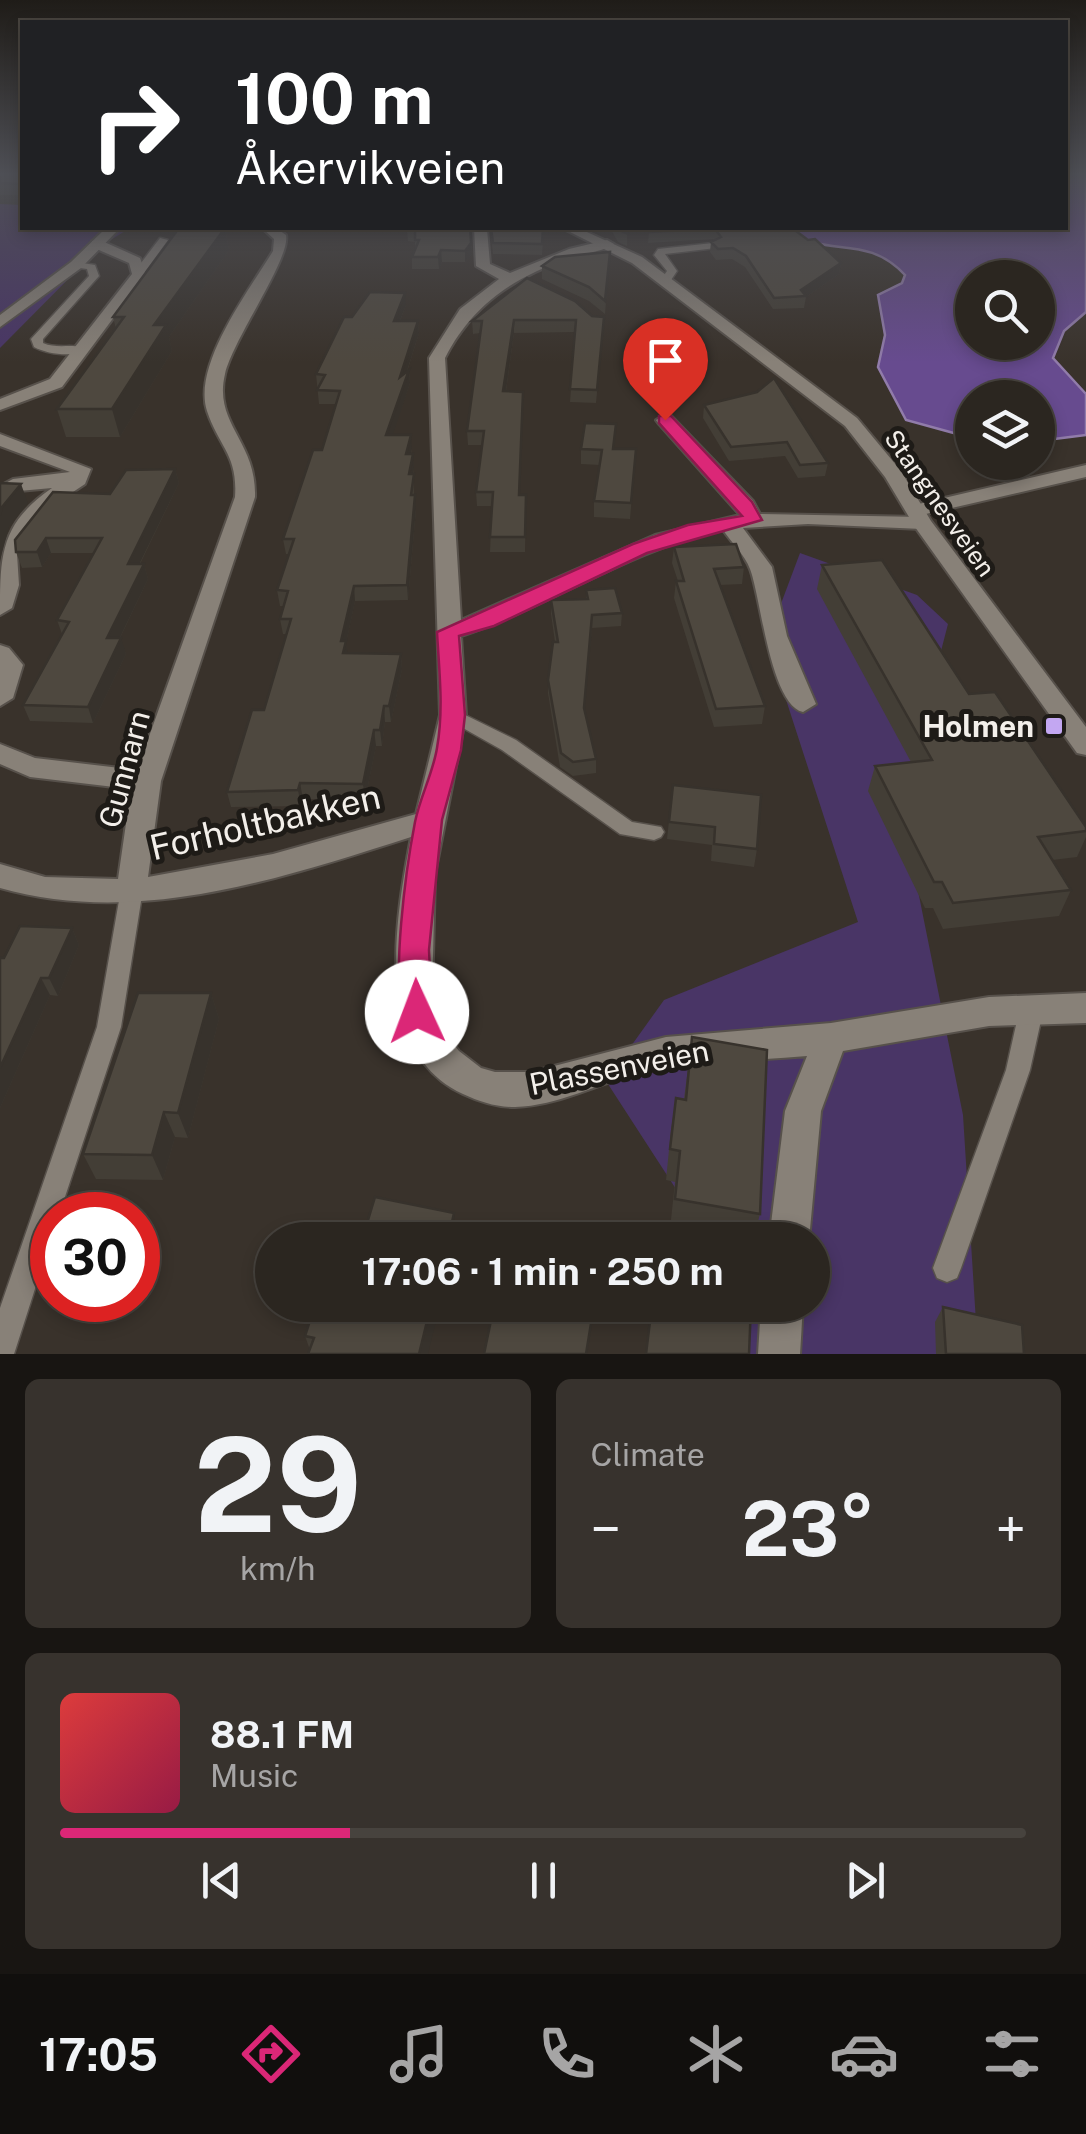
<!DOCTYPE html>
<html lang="en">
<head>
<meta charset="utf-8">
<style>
	:root { --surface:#2b2620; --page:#37322d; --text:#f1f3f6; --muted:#a6a5a5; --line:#47433e; --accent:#db2777 }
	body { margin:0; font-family:"Public Sans",sans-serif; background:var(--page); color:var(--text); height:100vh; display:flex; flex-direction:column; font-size:38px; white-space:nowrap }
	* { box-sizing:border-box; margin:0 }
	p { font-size:32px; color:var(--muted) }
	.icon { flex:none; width:55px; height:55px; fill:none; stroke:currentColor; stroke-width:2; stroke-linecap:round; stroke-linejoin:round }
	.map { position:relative; height:1354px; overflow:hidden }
	.side { display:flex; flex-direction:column; gap:25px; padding:25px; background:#181512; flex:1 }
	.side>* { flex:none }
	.guide { position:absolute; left:20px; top:20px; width:1048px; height:210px; border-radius:0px; box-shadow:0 5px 15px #0003,0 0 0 2px var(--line); background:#202124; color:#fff; overflow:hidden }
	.controls { position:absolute; left:955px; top:260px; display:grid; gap:20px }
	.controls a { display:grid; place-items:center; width:100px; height:100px; border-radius:50%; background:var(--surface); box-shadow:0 5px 15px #0003,0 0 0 2px var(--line); font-size:50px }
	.speed { position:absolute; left:30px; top:1192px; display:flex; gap:20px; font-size:50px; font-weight:700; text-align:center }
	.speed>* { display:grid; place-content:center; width:130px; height:130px; border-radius:50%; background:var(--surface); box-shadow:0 5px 15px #0003,0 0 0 2px var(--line); line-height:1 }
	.speed .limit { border:15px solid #d22; background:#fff; color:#111 }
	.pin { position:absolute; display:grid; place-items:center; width:85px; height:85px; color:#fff; margin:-102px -42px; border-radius:50% 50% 50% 0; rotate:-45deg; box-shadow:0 0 10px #0007 }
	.pin .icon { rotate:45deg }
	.me { position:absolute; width:110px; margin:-55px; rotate:358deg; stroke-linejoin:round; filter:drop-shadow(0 0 8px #0008) }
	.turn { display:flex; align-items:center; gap:35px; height:210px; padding:0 50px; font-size:45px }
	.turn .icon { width:130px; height:130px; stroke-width:2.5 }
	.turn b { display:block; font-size:70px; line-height:85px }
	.big { font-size:75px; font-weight:700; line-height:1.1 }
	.side .tile { flex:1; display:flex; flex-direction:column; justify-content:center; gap:15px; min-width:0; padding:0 35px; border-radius:15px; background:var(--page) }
	.side .dial { align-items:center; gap:0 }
	.dial b { font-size:130px; line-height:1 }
	.song { display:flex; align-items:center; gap:30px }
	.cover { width:120px; height:120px; border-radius:15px; background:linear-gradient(135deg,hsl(0 70% 55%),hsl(340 70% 35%)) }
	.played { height:10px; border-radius:5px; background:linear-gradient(90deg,var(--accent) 30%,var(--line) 30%) }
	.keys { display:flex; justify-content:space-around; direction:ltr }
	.heat { display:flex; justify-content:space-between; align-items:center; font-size:55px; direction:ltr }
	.side .tiles { flex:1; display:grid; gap:25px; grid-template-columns:1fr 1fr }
	.tile:last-child { grid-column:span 2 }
	.trip { position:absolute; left:255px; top:1222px; width:575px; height:100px; border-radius:50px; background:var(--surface); box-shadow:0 5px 15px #0003,0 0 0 2px var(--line); font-weight:700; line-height:100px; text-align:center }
	.tabs { display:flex; height:160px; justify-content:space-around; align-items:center; background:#110f0d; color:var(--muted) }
	.tabs .icon { width:70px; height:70px }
	.tabs .on { color:var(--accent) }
	.tabs b { font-size:45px; color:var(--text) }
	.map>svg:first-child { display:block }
	.green { fill:#493566 }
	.water { fill:#674b8f; stroke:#917caa; stroke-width:2.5; fill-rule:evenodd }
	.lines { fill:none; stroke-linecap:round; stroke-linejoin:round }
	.service-casing { stroke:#57514b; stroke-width:3 }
	.minor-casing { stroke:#57514b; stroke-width:4 }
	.tertiary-casing { stroke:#57514b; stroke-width:4 }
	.secondary-casing { stroke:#57514b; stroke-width:4 }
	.service { fill:#888178; fill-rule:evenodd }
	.minor { fill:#888178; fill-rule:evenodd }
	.tertiary { fill:#888178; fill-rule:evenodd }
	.secondary { fill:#888178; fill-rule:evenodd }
	.wall { fill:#433e36 }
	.shaded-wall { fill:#37322c }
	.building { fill:#4e483f; stroke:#37322c; stroke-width:2.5 }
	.route { fill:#db2777; stroke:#8e194d; stroke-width:2.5 }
	.poi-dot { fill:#c3a7f2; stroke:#1e1b17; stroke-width:4 }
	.labels { text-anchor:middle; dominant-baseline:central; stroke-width:10; stroke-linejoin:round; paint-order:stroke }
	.far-street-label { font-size:25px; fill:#f3efea; stroke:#1e1b17 }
	.poi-label { font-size:30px; font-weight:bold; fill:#f3efea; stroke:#1e1b17; text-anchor:end }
	.street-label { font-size:30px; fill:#f3efea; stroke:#1e1b17 }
	.near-street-label { font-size:35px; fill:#f3efea; stroke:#1e1b17 }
</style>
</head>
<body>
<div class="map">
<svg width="1086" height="1354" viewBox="0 0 1086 1354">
	<rect width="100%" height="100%" fill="#39322b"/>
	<g class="green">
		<path d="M0,204l22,1v23h108l-29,18 -101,102z"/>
		<path d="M800,553l117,42 31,29 -47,182 62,309 15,239h-256l22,-49h68v-65h-103l-103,-159 58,-81 194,-78 -91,-281z"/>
	</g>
	<path class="water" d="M1065,172h21v140l-22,19 -11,27 33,36v41l-48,6v-43h-66v40l-66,-18 -28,-53 7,-32 -7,-40 24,-12 3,-8c-41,-44 -82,-14 -114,-47h274zM972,278h66v64h-66z"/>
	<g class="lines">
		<g class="service-casing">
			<g id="service">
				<path d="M160,238l8,2 -24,33h-8l-1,-2z"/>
				<path d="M713,243l3,1v4l-51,6 12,17 -8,12h-8l-1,-2 7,-10 -13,-16 4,-6z"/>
				<path d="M76,262l19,3 4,11 -56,63v4c15,7 33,-1 46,7 -15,7 -40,5 -55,-3l-3,-8 58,-63 -2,-7 -14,-2v-4z"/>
				<path d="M453,709l63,31 116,82 29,5 3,5 -3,5 -7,3 -34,-6 -118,-84 -55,-31 -3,-4 3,-4z"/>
				<path d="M132,881l8,2 3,6 -22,138 -62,188h-7v21l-37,115 -1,3h-14v-46l97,-281 24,-138 3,-6z"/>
				<path d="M1032,997l8,3 4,7 -14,63 -69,198 -4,10 -10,4 -10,-4 -4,-10 73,-198 14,-63 4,-7z"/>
			</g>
		</g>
		<g class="minor-casing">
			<g id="minor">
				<path d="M262,228h14l10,7c5,23 -53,104 -61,139 -12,50 32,67 30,123l-94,284 -13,96 125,-23 143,-40 24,-99 -11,-357 31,-49 39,-30 -23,-13 -2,-38 13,1 3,35 20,9 59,-24 38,-9 7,4c-12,8 -30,9 -45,14 -56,20 -96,46 -124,100l16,262 194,-85 85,-20 -81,-91 -3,-4 9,-5 6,1 82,85 7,13 162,3 10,6 -10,6 -114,-5 -65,4 29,39 15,69 29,68 -13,8c-33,-8 -42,-115 -53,-143 -5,-14 -19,-27 -27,-39 -93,19 -172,76 -262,106l5,79 -31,159 -3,123 9,32 18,22 22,17 14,4h36l135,-35 165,-14 158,-26 97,-4v30l-97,3 -146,25 -22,60 -12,129h-40l16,-129 22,-55c-56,5 -113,5 -167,17 -42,10 -82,33 -125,34 -19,0 -35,-5 -52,-13 -92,-42 -67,-178 -52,-257 -132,42 -274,90 -411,51v-24l45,13 73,2 13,-90 -101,-12 -30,-13v-20l35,14 102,12 98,-273c3,-42 -16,-50 -28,-86 -15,-46 43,-122 66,-160l1,-12z"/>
				<path d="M92,241h10l38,17 6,16 -84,113 -62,23v-11l50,-20 82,-105 -3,-11 -37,-16z"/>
				<path d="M0,434l91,35 -6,15 -39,26 -29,44 2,31 -7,23 -12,7c0,-60 0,-91 52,-127l-33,3 -19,11v-16l13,-7 57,-7 -70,-26z"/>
				<path d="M1086,465v12l-169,39 -10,-6 3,-4z"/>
				<path d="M0,645l9,3 14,17 -10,33 -13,8z"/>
				<path d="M761,1305h42l-3,49h-42z"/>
			</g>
		</g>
		<g class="tertiary-casing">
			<path id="tertiary" d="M106,228h14l-39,40 -81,59v-12l71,-53z"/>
		</g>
		<g class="secondary-casing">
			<path id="secondary" d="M562,228h16l64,29 215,161 44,53 30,50 155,206v28l-9,-2 -162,-226 -30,-50 -40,-51 -213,-163z"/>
		</g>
		<use href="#service" class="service"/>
		<use href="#minor" class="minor"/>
		<use href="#tertiary" class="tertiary"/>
		<use href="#secondary" class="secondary"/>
	</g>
	<g class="wall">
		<rect x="0" y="172" width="22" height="23"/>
		<path d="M141,228h84l4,22 -60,87 3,14 -52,86h-54l-9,-28 59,-80 -3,-12 63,-85h-34z"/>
		<path d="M470,228l2,26 -7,8h-23l-3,7h-27v-12l3,-9v-6l-7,-1 -1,-11z"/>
		<path d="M490,228h54l-2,27 -49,-1z"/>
		<path d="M610,228h17v18l-9,-4z"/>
		<path d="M657,228h135l49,35 -2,11 -33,23 -2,11 -31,1 -28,-42 -13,-8 -16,1 -6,-8 1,-10 3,-3 -66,4 1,-11z"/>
		<path d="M610,252l-5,62 -16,-13 -47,-22v-13z"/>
		<path d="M527,278l76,52 -7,73 -26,-1 5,-70 -61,1 -8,59 17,14 -4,89h7l-1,57h-35l2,-46h-15l-1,-14 6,-47h-14l-1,-14 13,-98 -7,1 -1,-13z"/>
		<path d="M406,305l-6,16h18l1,12 -12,39 2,-2 1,13 -18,52 20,14 -1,5h2l1,41 2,14 -8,91 -53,1 -9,42 1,10 54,1 1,15 -11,53h-6l-3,24h-6l-11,54 -62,-1 -2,7 -70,1 -4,-15 37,-82 22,-76h-3l-3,-15 4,-13h-4l-3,-16 12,-36h-3l-3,-15 39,-89 14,-46h-17l-3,-30 36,-57z"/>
		<path d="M757,392l71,71 -3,13 -27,2 -13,-22 -56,5 -26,-43 1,-13z"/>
		<path d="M581,449h55l-6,70 -36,-2v-16l6,-36 -19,-1z"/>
		<path d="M175,469l4,14 -39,81h4l4,15 -28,59 6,16 -33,69 -63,-2 -7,-16 39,-71 -5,-14 37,-67h-43l-9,14 -20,1 -6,-16 94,-58z"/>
		<path d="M674,547l70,20 -2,17 -22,1 45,121 -3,18 -48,3 -40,-129 2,-17h2l-6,-18z"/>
		<path d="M822,565l147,129 117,133v10l-9,20 -25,3 19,30 -12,26 -116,13 -10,-21h-8l-57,-117 7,-25 36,-4 -94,-173z"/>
		<path d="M586,590l36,23 -1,13 -29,2 -8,82 12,49v14l-23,3 -13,-9 -12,-74v-13l7,-38 -4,-28v-14l35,-1z"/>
		<path d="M673,785l84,64 -3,18 -43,-6 1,-16 -45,-6z"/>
		<path d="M72,928l7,17 -21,51 -8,-1 -50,113v-150h4z"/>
		<path d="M211,993l8,26 -31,119 -13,-1 -12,43 -67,-1 -13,-25z"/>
		<path d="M692,1037l68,177 -7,26h-27l-56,-11 5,-47 -9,-2 5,-50 5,-32 8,1z"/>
		<path d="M943,1307l81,47h-88l-1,-32z"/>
		<path d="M305,1336l123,18 -118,-4z"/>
	</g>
	<g class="shaded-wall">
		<path d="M225,228l4,22 -60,87 3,14 -52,86 -8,-28 42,-84z"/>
		<path d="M471,243l1,11 -7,8v-11z"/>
		<path d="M441,250l1,12 -3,7 -1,-12z"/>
		<path d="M841,263l-2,11 -33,23 -5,-7z"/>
		<path d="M405,293l1,12 -11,28 -1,-12z"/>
		<path d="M514,320v13l-10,72 -1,-14z"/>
		<path d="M418,321l1,12 -18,57 -1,-13z"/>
		<path d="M409,370l1,13 -22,66 -2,-14z"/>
		<path d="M411,435l1,14 -5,19 -1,-14z"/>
		<path d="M413,454l1,14 -4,21 -1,-15z"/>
		<path d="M175,469l4,14 -47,96 -4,-15z"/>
		<path d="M21,484l7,19 -19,24 -9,33v-45l2,-8z"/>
		<path d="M415,495l1,14 -8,91 -1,-15z"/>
		<path d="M46,538l5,15 -9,14 -5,-15z"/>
		<path d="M144,564l4,15 -36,75 -5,-16z"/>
		<path d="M354,586l1,15 -9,42 2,13 -3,13 -4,-28z"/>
		<path d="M121,638l5,16 -33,69 -5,-16z"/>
		<path d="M401,654l1,15 -11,53 -2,-16z"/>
		<path d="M384,706l1,16 -3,24 -2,-16z"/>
		<path d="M374,730l2,16 -11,54 -2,-16z"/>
		<path d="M300,783l3,16 -2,7 -3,-16z"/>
		<path d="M72,928l7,17 -21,51 -9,-18z"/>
		<path d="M41,978l9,17 -50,113v-40z"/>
		<path d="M211,993l8,26 -31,119 -10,-25z"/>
		<path d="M164,1112l11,25 -12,43 -11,-25z"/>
		<path d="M454,1213l2,27h-8z"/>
		<path d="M431,1305h9l-12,49h-9z"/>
	</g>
	<g class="building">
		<path d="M0,172h22v12l-22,-1z"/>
		<path d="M179,228h46l-71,97h12l-54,84h-55l67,-92h-11z"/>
		<path d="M408,228h62l1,15 -6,8 -24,-1 -3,7h-26l7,-17h-4v-10h-8z"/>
		<path d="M491,228h52l-1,16 -49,-1z"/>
		<path d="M617,228h10l1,6 -9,-4z"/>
		<path d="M657,228h135l16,12 7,-1 26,24 -40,27 5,6 -32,2 -28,-42 -13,-8 -15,1 -7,-7 10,-5 -6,-8 -66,3z"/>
		<path d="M610,252l-5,49 -16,-14 -47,-21 13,-9z"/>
		<path d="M527,278l48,23 17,15 12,1 -7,73 -27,-1 6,-69h-62l-11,71 20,1 -4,103h7l-1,42h-35l3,-45h-17l8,-61h-17l15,-110h-10z"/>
		<path d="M370,292l35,1 -11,28h24l-18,56 9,-7 -23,65h25l-5,19h7l-4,20h5l-3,21h4l-8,90 -53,1 -13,55h5l-3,12 58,1 -12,52h-5l-4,24h-6l-11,54 -63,-1 -2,7 -71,2 25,-82h12l27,-91h-11l8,-28 -11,-1 17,-51h-11l30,-89h9l18,-59 -23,-1 8,-15 -9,-1 28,-57h8z"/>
		<path d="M774,378l54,85 -28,2 -13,-23 -56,5 -27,-42 53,-13z"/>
		<path d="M585,423l31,1 -3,25h23l-5,54 -37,-2 8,-51 -21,-1z"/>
		<path d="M175,469l-47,95h16l-37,74h14l-33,69 -65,-2 46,-83 -12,-2 45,-82h-56l-9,14h-21l-1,-12 38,-48 57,2 16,-24z"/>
		<path d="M0,483l21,1 -19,23 -2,8z"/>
		<path d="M736,544l8,23 -30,2 51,137 -49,3 -40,-128h8l-10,-34z"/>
		<path d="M882,560l87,134 26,-2 91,135v4l-48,6 33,53 -118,13 -11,-21h-8l-59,-116 57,-6 -110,-195z"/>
		<path d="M615,588l7,25 -30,2 -8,93 12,51 -23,3 -12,-9 -13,-73 5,-38h5l-7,-42 37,-1 -2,-9z"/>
		<path d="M673,785l88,10 -4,54 -43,-5 1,-17 -46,-5z"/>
		<path d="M20,926l52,2 -23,50h-8l-41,90v-110h4z"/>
		<path d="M138,993h73l-33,120 -14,-1 -12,43 -69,-1z"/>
		<path d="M692,1037l75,13 -7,164 -85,-15 5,-48 -10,-2 6,-51 10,2z"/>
		<path d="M375,1197l79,16 -6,27h-86z"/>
		<path d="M551,1229l28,5 -1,6h-29z"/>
		<path d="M519,1235l26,5h-27z"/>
		<path d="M315,1305l11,2v-2h105l-12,49h-111l6,-16 -9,-2z"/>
		<path d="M505,1305h89l-8,49h-102l10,-48 10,2z"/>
		<path d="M652,1305h99l-2,49h-103z"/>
		<path d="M943,1307l79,18 2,29h-78z"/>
	</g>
	<linearGradient id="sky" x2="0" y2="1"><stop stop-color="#1f1c18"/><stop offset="0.48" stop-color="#4e4f55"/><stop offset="1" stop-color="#4e4f55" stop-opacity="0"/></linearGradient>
	<rect width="1086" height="362" fill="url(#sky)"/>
	<path class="route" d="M659,416h12l81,86 10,18 -115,33 -153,73 -35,10 6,79 -4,35 -19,70 -13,130 3,62 -4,9 -11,4 -11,-4c-17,-35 1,-158 9,-199 5,-25 18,-49 22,-74 7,-39 2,-78 0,-116l196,-88 55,-19 54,-9 -83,-93z"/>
	<rect class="poi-dot" x="1044" y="716" width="20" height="20" rx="5"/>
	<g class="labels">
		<g class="far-street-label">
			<text transform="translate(940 503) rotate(55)">Stangnesveien</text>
		</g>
		<g class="poi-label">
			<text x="1034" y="726">Holmen</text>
		</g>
		<g class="street-label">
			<text transform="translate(124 769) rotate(-75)">Gunnarn</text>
			<text transform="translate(619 1067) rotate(-11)">Plassenveien</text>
		</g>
		<g class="near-street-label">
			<text transform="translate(265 822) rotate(-13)">Forholtbakken</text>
		</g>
	</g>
</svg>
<div class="controls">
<a><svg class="icon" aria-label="search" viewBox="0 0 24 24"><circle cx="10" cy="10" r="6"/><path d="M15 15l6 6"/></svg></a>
<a><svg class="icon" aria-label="layers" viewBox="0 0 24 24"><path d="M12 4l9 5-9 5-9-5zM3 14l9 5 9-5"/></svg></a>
</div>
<div class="speed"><div class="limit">30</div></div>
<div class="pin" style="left:665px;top:420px;background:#d93025"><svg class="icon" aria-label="arrive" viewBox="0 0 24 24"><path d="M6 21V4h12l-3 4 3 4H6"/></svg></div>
<svg class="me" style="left:417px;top:1012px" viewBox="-20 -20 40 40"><circle r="19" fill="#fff"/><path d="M0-13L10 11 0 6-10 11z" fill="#db2777"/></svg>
<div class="trip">17:06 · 1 min · 250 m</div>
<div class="guide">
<div class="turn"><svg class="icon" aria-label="right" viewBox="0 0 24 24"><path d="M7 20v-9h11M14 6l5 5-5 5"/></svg><div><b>100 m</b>Åkervikveien</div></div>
</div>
</div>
<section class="side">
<div class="tiles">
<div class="tile dial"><b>29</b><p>km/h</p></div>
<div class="tile"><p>Climate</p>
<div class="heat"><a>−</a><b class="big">23°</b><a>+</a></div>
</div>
<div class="tile">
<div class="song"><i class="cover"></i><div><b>88.1 FM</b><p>Music</p></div></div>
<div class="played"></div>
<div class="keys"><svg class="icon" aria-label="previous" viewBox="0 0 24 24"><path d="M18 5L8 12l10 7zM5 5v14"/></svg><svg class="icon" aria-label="pause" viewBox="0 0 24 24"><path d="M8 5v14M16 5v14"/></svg><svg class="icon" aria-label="next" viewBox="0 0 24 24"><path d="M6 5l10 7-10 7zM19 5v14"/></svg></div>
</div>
</div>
</section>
<nav class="tabs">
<b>17:05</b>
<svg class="icon on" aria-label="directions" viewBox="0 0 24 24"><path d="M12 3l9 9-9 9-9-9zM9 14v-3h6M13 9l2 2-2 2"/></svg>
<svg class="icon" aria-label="music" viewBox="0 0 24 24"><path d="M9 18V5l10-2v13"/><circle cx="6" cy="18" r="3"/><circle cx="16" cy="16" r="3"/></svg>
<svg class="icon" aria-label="phone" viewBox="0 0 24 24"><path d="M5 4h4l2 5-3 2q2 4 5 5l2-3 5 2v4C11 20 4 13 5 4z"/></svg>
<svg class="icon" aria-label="climate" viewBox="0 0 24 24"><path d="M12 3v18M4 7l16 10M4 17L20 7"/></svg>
<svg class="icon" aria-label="car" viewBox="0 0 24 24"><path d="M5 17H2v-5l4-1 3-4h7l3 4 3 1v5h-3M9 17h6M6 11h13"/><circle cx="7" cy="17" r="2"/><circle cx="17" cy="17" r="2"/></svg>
<svg class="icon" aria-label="filters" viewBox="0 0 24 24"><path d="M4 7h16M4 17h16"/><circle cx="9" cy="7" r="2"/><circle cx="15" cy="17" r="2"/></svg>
</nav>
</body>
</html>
